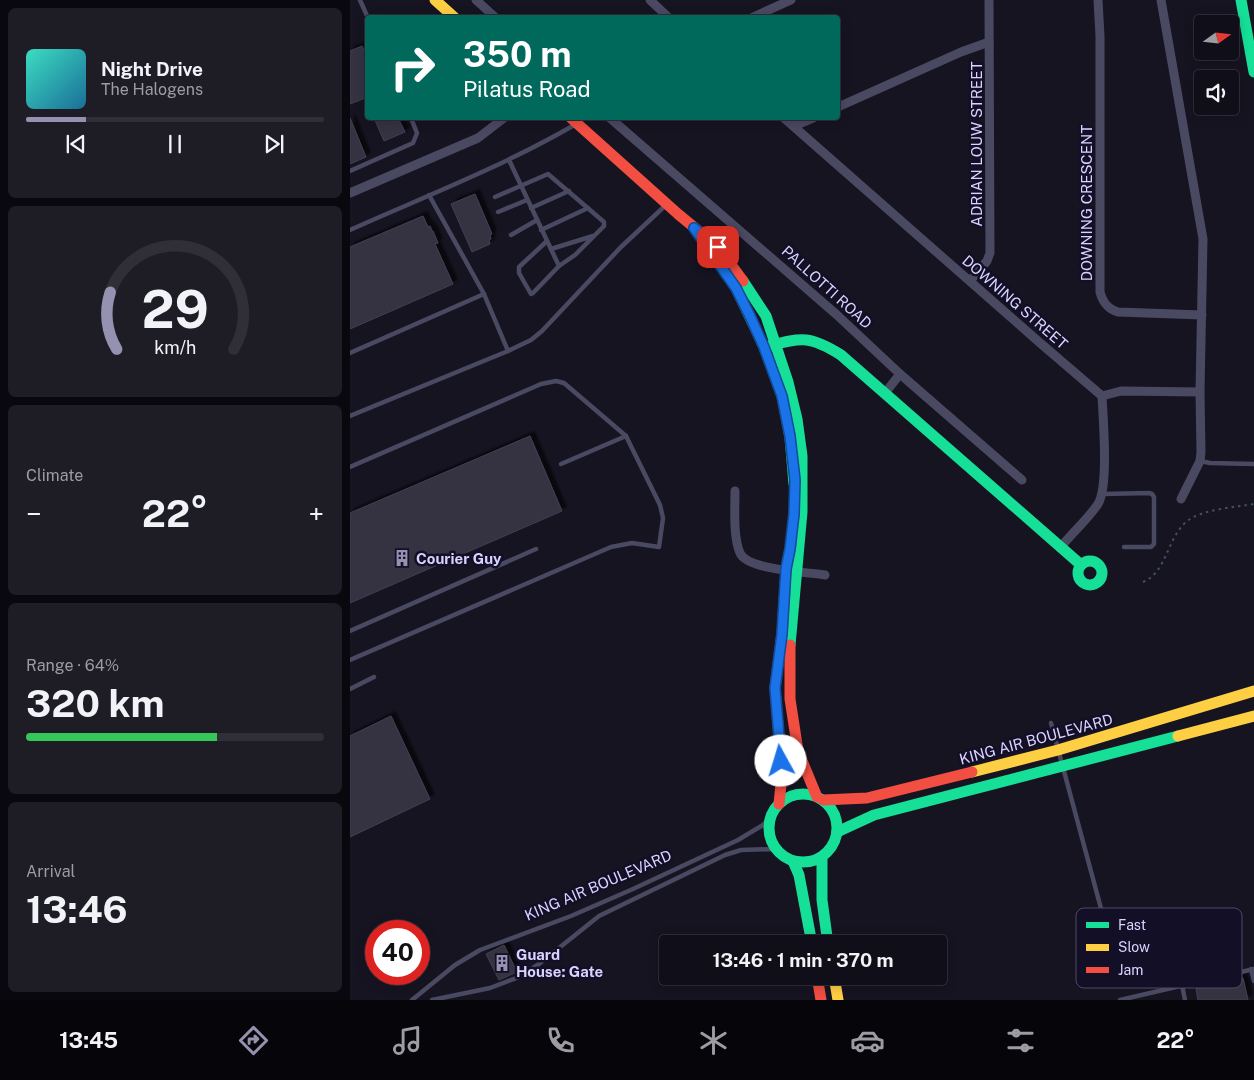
<!DOCTYPE html>
<html lang="en">
<head>
<meta charset="utf-8">
<style>
	:root { --surface:#100f19; --page:#1e1d26; --text:#f1f3f6; --muted:#9c9ca2; --line:#302f38; --accent:#9591b1 }
	body { margin:0; font-family:"Public Sans",sans-serif; background:var(--page); color:var(--text); height:100vh; display:flex; flex-direction:column; font-size:19px; white-space:nowrap }
	* { box-sizing:border-box; margin:0 }
	p { font-size:16px; color:var(--muted) }
	.icon { flex:none; width:28px; height:28px; fill:none; stroke:currentColor; stroke-width:2; stroke-linecap:round; stroke-linejoin:round }
	.map { position:relative; flex:1; overflow:hidden }
	.panel { display:flex; flex-direction:column; gap:8px; padding:8px; background:#09080e; width:350px }
	.panel>* { flex:none }
	.guide { position:absolute; left:15px; top:15px; width:475px; height:105px; border-radius:5px; box-shadow:0 2px 12px #0003,0 0 0 1px var(--line); background:#00695c; color:#fff; overflow:hidden }
	.needle { width:32px; rotate:75deg }
	.controls { position:absolute; left:844px; top:15px; display:grid; gap:10px }
	.controls a { display:grid; place-items:center; width:45px; height:45px; border-radius:5px; background:var(--surface); box-shadow:0 2px 12px #0003,0 0 0 1px var(--line); font-size:25px }
	.speed { position:absolute; left:15px; top:920px; display:flex; gap:10px; font-size:25px; font-weight:700; text-align:center }
	.speed>* { display:grid; place-content:center; width:65px; height:65px; border-radius:50%; background:var(--surface); box-shadow:0 2px 12px #0003,0 0 0 1px var(--line); line-height:1 }
	.speed .limit { border:8px solid #d22; background:#fff; color:#111 }
	.pin { position:absolute; display:grid; place-items:center; width:42px; height:42px; color:#fff; margin:-21px; border-radius:10px; box-shadow:0 2px 8px #0006 }
	.me { position:absolute; width:55px; margin:-28px; rotate:354deg; stroke-linejoin:round; filter:drop-shadow(0 0 4px #0008) }
	.turn { display:flex; align-items:center; gap:18px; height:105px; padding:0 15px; font-size:22px }
	.turn .icon { width:65px; height:65px; stroke-width:2.5 }
	.turn b { display:block; font-size:35px; line-height:42px }
	.big { font-size:38px; font-weight:700; line-height:1.1 }
	.panel .widget { flex:1; display:flex; flex-direction:column; justify-content:center; gap:8px; min-width:0; padding:0 18px; border-radius:8px; background:var(--page) }
	.panel .dial { align-items:center; gap:0 }
	.dial svg { height:130px; overflow:visible; fill:none; stroke:var(--line); stroke-width:7; stroke-linecap:round; text-anchor:middle }
	.dial text { fill:var(--text); stroke:none }
	.song { display:flex; align-items:center; gap:15px }
	.cover { width:60px; height:60px; border-radius:8px; background:linear-gradient(135deg,hsl(170 70% 55%),hsl(200 70% 35%)) }
	.played { height:5px; border-radius:2px; background:linear-gradient(90deg,var(--accent) 20%,var(--line) 20%) }
	.keys { display:flex; justify-content:space-around; direction:ltr }
	.heat { display:flex; justify-content:space-between; align-items:center; font-size:28px; direction:ltr }
	.charge { height:8px; border-radius:4px; background:linear-gradient(90deg,#34c759 64%,var(--line) 0) }
	.trip { position:absolute; left:309px; top:935px; width:288px; height:50px; border-radius:5px; background:var(--surface); box-shadow:0 2px 12px #0003,0 0 0 1px var(--line); font-weight:700; line-height:50px; text-align:center }
	.tab-bar { display:flex; height:80px; justify-content:space-around; align-items:center; background:#06060a; color:var(--muted) }
	.tab-bar .icon { width:35px; height:35px }
	.tab-bar .on { color:var(--accent) }
	.tab-bar b { font-size:22px; color:var(--text) }
	main { display:flex; flex:1; min-height:0 }
	.map>svg:first-child { display:block }
	.building { fill:#343243; stroke:#433f54; filter:url(#shadow) }
	.lines { fill:none; stroke-linecap:round; stroke-linejoin:round }
	.path { stroke:#44505f; stroke-width:2; stroke-dasharray:2.5 4; stroke-linecap:butt }
	.lane { stroke:#4a4962; stroke-width:4.5 }
	.street { stroke:#4a4962; stroke-width:9 }
	.fast { stroke:#16e098; stroke-width:11 }
	.slow { stroke:#ffcf43; stroke-width:11 }
	.jam { stroke:#f24e42; stroke-width:11 }
	.route-casing { stroke:#114b97; stroke-width:12 }
	.route { stroke:#1a73e8; stroke-width:9 }
	.labels { text-anchor:middle; dominant-baseline:central; stroke-width:5; stroke-linejoin:round; paint-order:stroke }
	.street-label { font-size:15px; fill:#d9d4ff; stroke:#130f26 }
	.poi-label { font-size:15px; font-weight:bold; fill:#d9d4ff; stroke:#130f26; text-anchor:start }
	.key { fill:#130f26; stroke:#4e4a67; stroke-width:1 }
	.key-label { font-size:14px; fill:#d9d4ff }
</style>
</head>
<body>
<main>
<section class="panel">
<div class="widget">
<div class="song"><i class="cover"></i><div><b>Night Drive</b><p>The Halogens</p></div></div>
<div class="played"></div>
<div class="keys"><svg class="icon" aria-label="previous" viewBox="0 0 24 24"><path d="M18 5L8 12l10 7zM5 5v14"/></svg><svg class="icon" aria-label="pause" viewBox="0 0 24 24"><path d="M8 5v14M16 5v14"/></svg><svg class="icon" aria-label="next" viewBox="0 0 24 24"><path d="M6 5l10 7-10 7zM19 5v14"/></svg></div>
</div>
<div class="widget dial"><svg viewBox="0 0 100 80">
<path d="M14 69A42 42 0 1 1 86 69"/>
<path d="M14 69A42 42 0 0 1 10 34" stroke="#9591b1"/>
<text x="50" y="56" font-size="32" font-weight="700">29</text>
<text x="50" y="72" font-size="11">km/h</text>
</svg></div>
<div class="widget"><p>Climate</p>
<div class="heat"><a>−</a><b class="big">22°</b><a>+</a></div>
</div>
<div class="widget"><p>Range · 64%</p><b class="big">320 km</b><div class="charge"></div></div>
<div class="widget"><p>Arrival</p><b class="big">13:46</b></div>
</section>
<div class="map">
<svg width="904" height="1000" viewBox="0 0 904 1000">
	<defs>
		<filter id="shadow"><feDropShadow dx="4.5" dy="-4.5" stdDeviation="1" flood-color="#0009"/></filter>
	</defs>
	<rect width="100%" height="100%" fill="#161421"/>
	<g class="building">
		<path d="M12,46l6,12v39l-18,7v-53z"/>
		<path d="M0,118l16,39 -16,7z"/>
		<path d="M24,118h24l7,14 -21,9z"/>
		<path d="M125,194l17,40 -2,1 1,4 -2,1 1,4 -18,8 -21,-48z"/>
		<path d="M73,216l5,11 2,-1 2,5h1l5,12 -3,1 18,40 -103,45v-82z"/>
		<path d="M180,436l32,75 -212,92v-90z"/>
		<path d="M41,716l39,83 -80,38v-101z"/>
		<path d="M154,945l13,27 -18,8 -13,-26z"/>
		<path d="M893,978l5,22h-50l-2,-11z"/>
	</g>
	<g class="lines">
		<path class="path" d="M793,582c25,-10 24,-48 47,-63 16,-10 46,-12 64,-15"/>
		<g class="lane">
			<path d="M10,0l8,18"/>
			<path d="M159,160l50,106"/>
			<path d="M0,171l63,-28 4,-10 -6,-15"/>
			<path d="M79,195l55,99 24,57"/>
			<path d="M145,197l53,-23 56,48v4l-29,29 -16,11 -26,27 -2,1 -12,-21v-6l28,-26"/>
			<path d="M181,208l38,-17"/>
			<path d="M148,212l29,-12"/>
			<path d="M0,230c76,-34 154,-64 226,-106"/>
			<path d="M191,230l47,-22"/>
			<path d="M161,235l26,-15"/>
			<path d="M201,249l42,-13"/>
			<path d="M0,353l134,-59"/>
			<path d="M0,416l158,-65 23,-11 11,-9 79,-84 46,-43"/>
			<path d="M850,461l10,2 44,1"/>
			<path d="M211,464l65,-28"/>
			<path d="M0,467l191,-83 15,-3 8,2 62,53 34,69 3,13 -4,29 -27,-4 -21,4 -261,113"/>
			<path d="M752,494l47,-1 3,1 2,3v47l-3,3h-27"/>
			<path d="M0,631l186,-82"/>
			<path d="M0,689l24,-12"/>
			<path d="M701,723l62,230"/>
			<path d="M901,969l3,12"/>
			<path d="M832,985l3,15"/>
			<path d="M62,1000l43,-35 25,-15 91,-34 62,-27 105,-49 25,-15 9,-10"/>
			<path d="M82,1000l58,-12 29,-11 20,-13 60,-48 126,-61 16,-5 35,-1"/>
			<path d="M770,1000l134,-31"/>
		</g>
		<g class="street">
			<path d="M126,0l20,18"/>
			<path d="M300,0l19,18"/>
			<path d="M748,0l2,36v256c3,11 8,17 18,20l84,3"/>
			<path d="M811,0l42,239 -3,153 1,60 -1,9 -19,38"/>
			<path d="M401,18l40,-18"/>
			<path d="M488,107l123,-55 28,-10"/>
			<path d="M260,118l227,197 63,59 122,106"/>
			<path d="M434,118l255,224 63,54c1,23 7,90 -4,108 -10,15 -26,29 -38,44"/>
			<path d="M444,126l19,-8"/>
			<path d="M0,193l128,-55 26,-20"/>
			<path d="M620,281l17,-20 3,-8 -1,-253"/>
			<path d="M535,393l15,-19"/>
			<path d="M752,396l19,-5 79,1"/>
			<path d="M385,491c0,18 -2,46 5,62 7,17 67,19 85,22"/>
		</g>
		<g class="fast">
			<path d="M891,0l13,72"/>
			<path d="M352,240l34,48 28,59 18,49 8,41 4,47"/>
			<path d="M393,281l23,35 22,66 9,37 5,37v56l-12,133"/>
			<path d="M419,346c33,-9 42,-10 72,9l239,209"/>
			<circle cx="740" cy="573" r="12"/>
			<circle cx="453" cy="828" r="34"/>
			<path d="M487,832l37,-17 304,-79"/>
			<path d="M472,857v43l6,44"/>
			<path d="M443,861l6,14 13,69"/>
		</g>
		<g class="slow">
			<path d="M85,0l20,18"/>
			<path d="M828,736l76,-20"/>
			<path d="M622,772l86,-22 196,-59"/>
			<path d="M484,976l4,24"/>
		</g>
		<g class="jam">
			<path d="M221,118l107,96 40,33 25,34"/>
			<path d="M440,645v54l8,52 19,46"/>
			<path d="M473,800l44,-2 105,-26"/>
			<path d="M429,804l3,-30 -7,-86 7,-54 4,-65 5,-25"/>
			<path d="M467,976l4,24"/>
		</g>
	</g>
	<g class="lines">
		<g class="route-casing">
			<path id="route" d="M368,247l-24,-19 42,60 14,28 14,31 18,49 8,40 5,44 -1,34 -4,35 -4,20 -4,65 -7,54 6,73"/>
		</g>
		<use href="#route" class="route"/>
	</g>
	<defs>
		<g id="building-bare" transform="scale(1.35)"><path d="M-4-6H4V6H1V3H-1V6H-4ZM-2.5-4.3h1.7v1.8h-1.7ZM.8-4.3h1.7v1.8H.8ZM-2.5-1h1.7V.8h-1.7ZM.8-1h1.7V.8H.8Z" fill="#9591b1" stroke="#130f26" stroke-width="2.5" paint-order="stroke"/></g>
	</defs>
	<g fill-rule="evenodd">
		<use href="#building-bare" x="52" y="558"/>
		<use href="#building-bare" x="152" y="963"/>
	</g>
	<g class="labels">
		<g class="street-label">
			<text transform="translate(626 144) rotate(-90)">ADRIAN LOUW STREET</text>
			<text transform="translate(736 203) rotate(-90)">DOWNING CRESCENT</text>
			<text transform="translate(477 287) rotate(42)">PALLOTTI ROAD</text>
			<text transform="translate(665 302) rotate(41)">DOWNING STREET</text>
			<text transform="translate(686 739) rotate(-15)">KING AIR BOULEVARD</text>
			<text transform="translate(248 885) rotate(-23)">KING AIR BOULEVARD</text>
		</g>
		<g class="poi-label">
			<text x="66" y="558">Courier Guy</text>
			<text x="166" y="954">Guard<tspan x="166" dy="17">House: Gate</tspan></text>
		</g>
	</g>
	<rect x="726" y="908" width="166" height="80" rx="8" class="key"/>
	<rect x="736" y="922" width="23" height="6" fill="#16e098"/>
	<rect x="736" y="944" width="23" height="7" fill="#ffcf43"/>
	<rect x="736" y="967" width="23" height="6" fill="#f24e42"/>
	<g class="key-label">
		<text x="768" y="930">Fast</text>
		<text x="768" y="952">Slow</text>
		<text x="768" y="975">Jam</text>
	</g>
</svg>
<div class="controls">
<a><svg class="needle" viewBox="-14 -14 28 28"><path d="M0-13l5 13h-10z" fill="#e53935"/><path d="M0 13l5-13h-10z" fill="#9c9ca2"/></svg></a>
<a><svg class="icon" aria-label="sound" viewBox="0 0 24 24"><path d="M4 9h4l5-4v14l-5-4H4zM17 9q2 3 0 6"/></svg></a>
</div>
<div class="speed"><div class="limit">40</div></div>
<div class="pin" style="left:368px;top:247px;background:#d93025"><svg class="icon" aria-label="arrive" viewBox="0 0 24 24"><path d="M6 21V4h12l-3 4 3 4H6"/></svg></div>
<svg class="me" style="left:431px;top:761px" viewBox="-20 -20 40 40"><circle r="19" fill="#fff"/><path d="M0-13L10 11 0 6-10 11z" fill="#1a73e8"/></svg>
<div class="trip">13:46 · 1 min · 370 m</div>
<div class="guide">
<div class="turn"><svg class="icon" aria-label="right" viewBox="0 0 24 24"><path d="M7 20v-9h11M14 6l5 5-5 5"/></svg><div><b>350 m</b>Pilatus Road</div></div>
</div>
</div>
</main>
<nav class="tab-bar">
<b>13:45</b>
<svg class="icon on" aria-label="directions" viewBox="0 0 24 24"><path d="M12 3l9 9-9 9-9-9zM9 14v-3h6M13 9l2 2-2 2"/></svg>
<svg class="icon" aria-label="music" viewBox="0 0 24 24"><path d="M9 18V5l10-2v13"/><circle cx="6" cy="18" r="3"/><circle cx="16" cy="16" r="3"/></svg>
<svg class="icon" aria-label="phone" viewBox="0 0 24 24"><path d="M5 4h4l2 5-3 2q2 4 5 5l2-3 5 2v4C11 20 4 13 5 4z"/></svg>
<svg class="icon" aria-label="climate" viewBox="0 0 24 24"><path d="M12 3v18M4 7l16 10M4 17L20 7"/></svg>
<svg class="icon" aria-label="car" viewBox="0 0 24 24"><path d="M5 17H2v-5l4-1 3-4h7l3 4 3 1v5h-3M9 17h6M6 11h13"/><circle cx="7" cy="17" r="2"/><circle cx="17" cy="17" r="2"/></svg>
<svg class="icon" aria-label="filters" viewBox="0 0 24 24"><path d="M4 7h16M4 17h16"/><circle cx="9" cy="7" r="2"/><circle cx="15" cy="17" r="2"/></svg>
<b>22°</b>
</nav>
</body>
</html>
